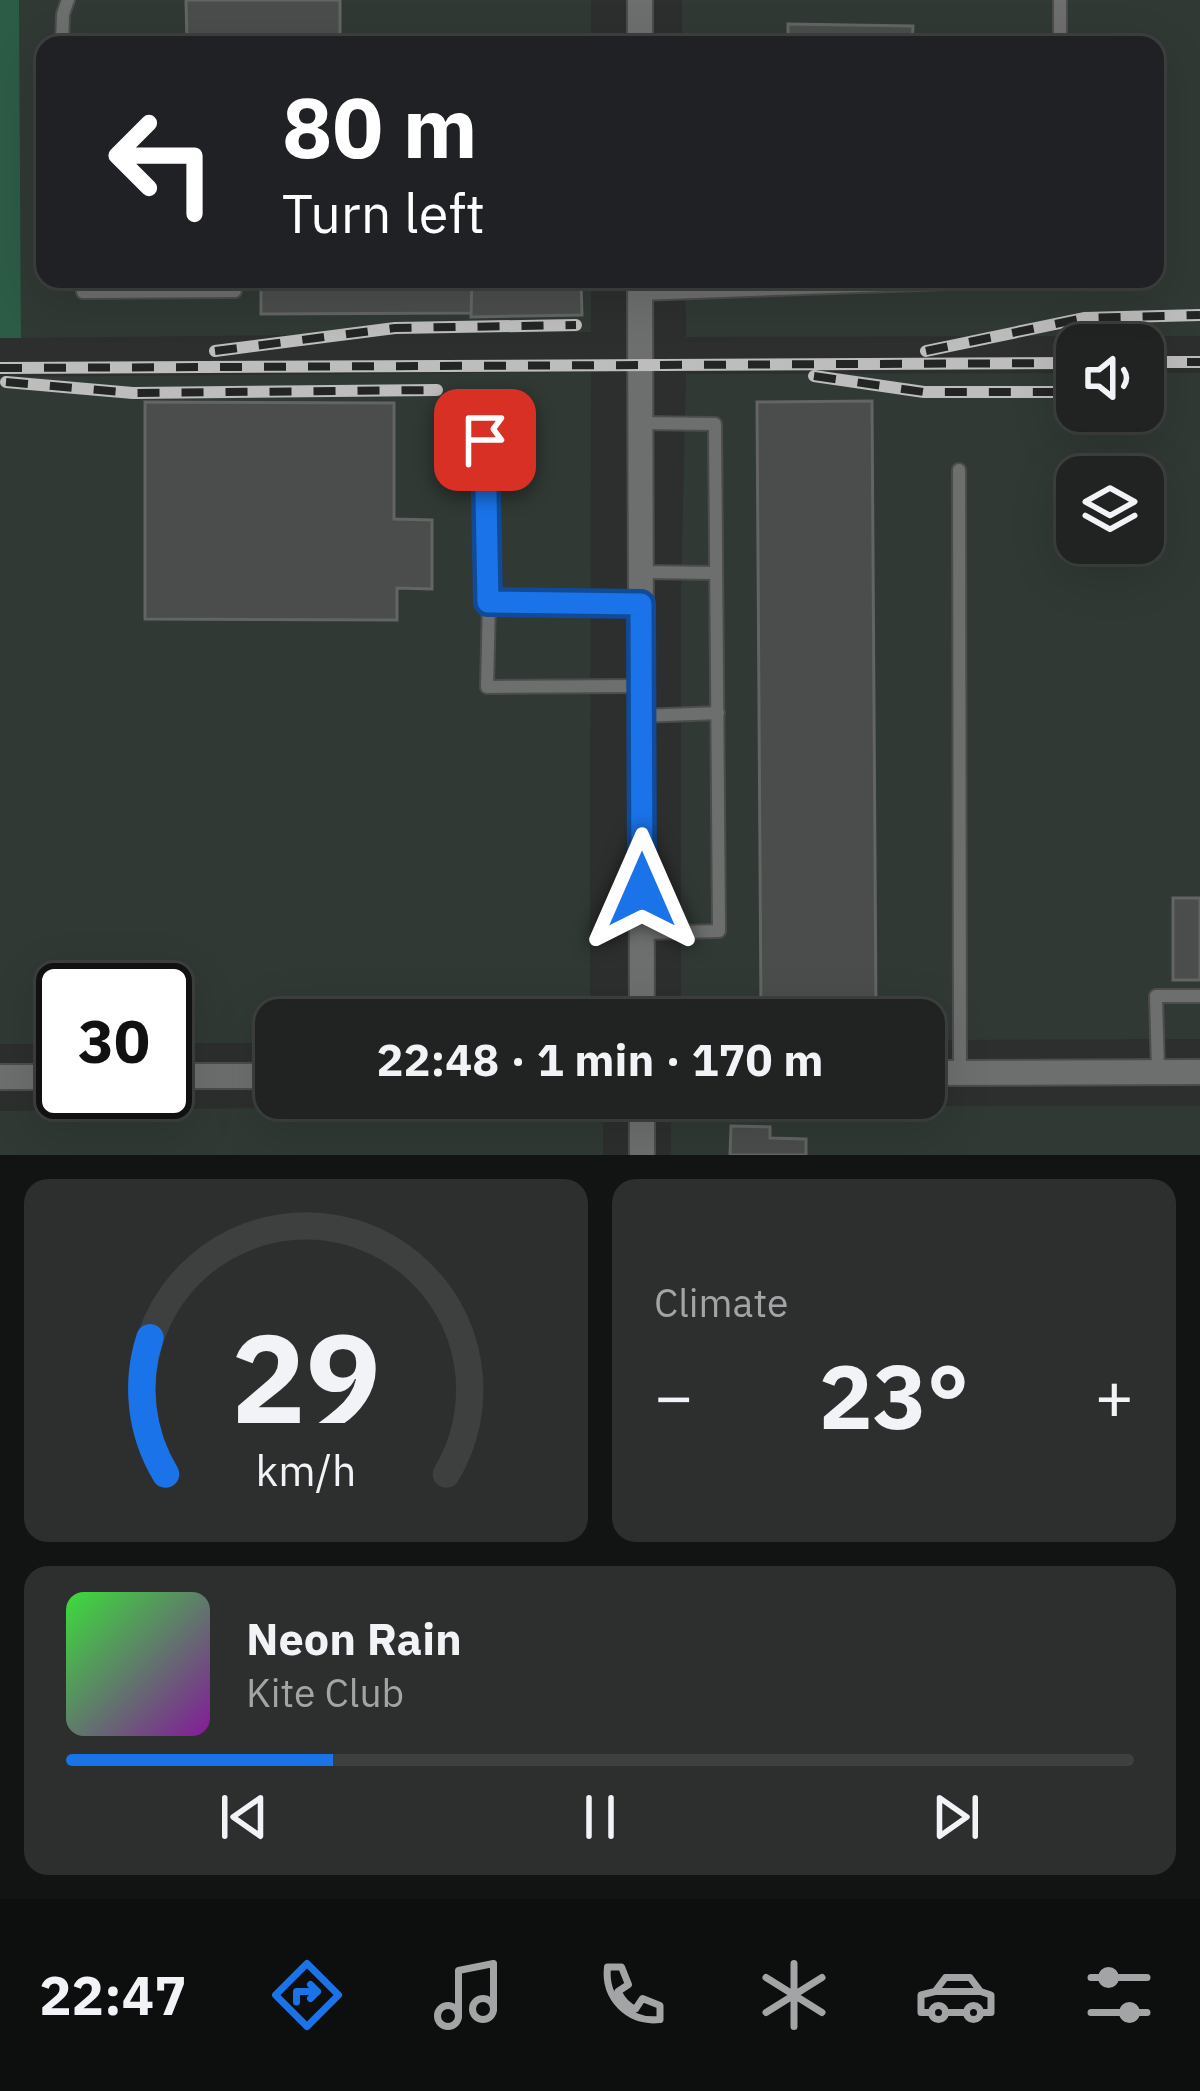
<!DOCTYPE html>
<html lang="en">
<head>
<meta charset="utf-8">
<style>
	:root { --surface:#212322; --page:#2d2f2f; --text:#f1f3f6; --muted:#a2a4a5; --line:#3e4040; --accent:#1a73e8 }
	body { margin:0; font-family:"IBM Plex Sans",sans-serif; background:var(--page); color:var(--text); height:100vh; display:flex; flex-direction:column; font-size:45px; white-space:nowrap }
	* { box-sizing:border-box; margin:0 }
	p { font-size:39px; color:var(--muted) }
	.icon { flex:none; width:66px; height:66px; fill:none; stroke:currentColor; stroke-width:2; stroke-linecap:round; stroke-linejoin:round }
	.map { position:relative; height:1155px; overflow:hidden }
	.drawer { display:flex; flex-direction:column; gap:24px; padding:24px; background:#121313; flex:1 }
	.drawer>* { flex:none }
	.banner { position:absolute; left:36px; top:36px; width:1128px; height:252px; border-radius:24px; box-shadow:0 12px 48px #0002,0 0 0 3px var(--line); background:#202124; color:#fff; overflow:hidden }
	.tools { position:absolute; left:1056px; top:324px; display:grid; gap:24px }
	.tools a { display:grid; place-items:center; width:108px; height:108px; border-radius:24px; background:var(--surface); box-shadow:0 12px 48px #0002,0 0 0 3px var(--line); font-size:60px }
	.speed { position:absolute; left:36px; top:963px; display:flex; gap:24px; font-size:60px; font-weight:700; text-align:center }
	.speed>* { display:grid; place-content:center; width:156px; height:156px; border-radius:50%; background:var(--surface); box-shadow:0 12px 48px #0002,0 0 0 3px var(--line); line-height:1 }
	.speed .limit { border:6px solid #111; border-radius:18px; background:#fff; color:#111 }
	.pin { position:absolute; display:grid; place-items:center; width:102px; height:102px; color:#fff; margin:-51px; border-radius:24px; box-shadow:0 6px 18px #0006 }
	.me { position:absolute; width:132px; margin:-66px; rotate:0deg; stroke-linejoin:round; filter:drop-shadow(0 0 9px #0008) }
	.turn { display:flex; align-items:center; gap:42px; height:252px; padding:0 48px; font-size:54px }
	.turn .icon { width:156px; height:156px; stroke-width:2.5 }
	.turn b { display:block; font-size:84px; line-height:102px }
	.big { font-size:90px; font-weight:800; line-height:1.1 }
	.drawer .widget { flex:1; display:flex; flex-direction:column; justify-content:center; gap:18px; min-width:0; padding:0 42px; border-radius:24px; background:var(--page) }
	.drawer .dial { align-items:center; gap:0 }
	.dial svg { height:312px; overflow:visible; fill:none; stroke:var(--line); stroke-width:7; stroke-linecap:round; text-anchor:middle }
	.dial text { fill:var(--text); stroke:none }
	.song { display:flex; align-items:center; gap:36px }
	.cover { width:144px; height:144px; border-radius:18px; background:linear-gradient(135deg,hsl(120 70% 55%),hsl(290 70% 35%)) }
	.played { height:12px; border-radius:6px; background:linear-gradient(90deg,var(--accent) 25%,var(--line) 25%) }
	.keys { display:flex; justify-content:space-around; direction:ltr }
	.heat { display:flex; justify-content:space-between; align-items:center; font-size:66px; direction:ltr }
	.drawer .tiles { flex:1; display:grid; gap:24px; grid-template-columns:1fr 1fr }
	.widget:last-child { grid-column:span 2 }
	.trip { position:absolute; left:255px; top:999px; width:690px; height:120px; border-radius:24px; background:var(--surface); box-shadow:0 12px 48px #0002,0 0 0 3px var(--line); font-weight:800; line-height:120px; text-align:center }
	.tab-bar { display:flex; height:192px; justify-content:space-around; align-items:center; background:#0d0e0e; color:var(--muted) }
	.tab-bar .icon { width:84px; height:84px }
	.tab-bar .current { color:var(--accent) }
	.tab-bar b { font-size:54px; color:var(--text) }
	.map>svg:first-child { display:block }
	.built { fill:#303934; fill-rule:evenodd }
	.green { fill:#2c5b46 }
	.building { fill:#4a4d4b; stroke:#626563; stroke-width:3 }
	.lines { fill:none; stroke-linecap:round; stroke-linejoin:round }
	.service-casing { stroke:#4b4c4b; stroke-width:16 }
	.minor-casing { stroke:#4b4c4b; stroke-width:28 }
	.service { stroke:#6d6f6e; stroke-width:12 }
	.minor { stroke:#6d6f6e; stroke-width:24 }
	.rail-casing { stroke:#bcbdbc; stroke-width:12 }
	.rail { stroke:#222524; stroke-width:8; stroke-dasharray:22; stroke-linecap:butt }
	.route-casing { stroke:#114b97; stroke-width:30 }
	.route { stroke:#1a73e8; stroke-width:21 }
</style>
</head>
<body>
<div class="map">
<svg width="1200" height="1155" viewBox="0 0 1200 1155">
	<rect width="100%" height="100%" fill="#2c2f2d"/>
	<g class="built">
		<path d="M19,0h572v45h-546v234h546v53l-570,6z"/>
		<path d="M682,0h518v336l-514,1 -1,-58h470v-234h-473z"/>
		<path d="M591,372l-1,638 -10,10h-304v23h-111v-53h-102v54h-63v-667z"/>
		<path d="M1077,373v38h66v-38h57v666l-276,1v-20h-243v-429l5,-217zM1077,477h66v66h-66z"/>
		<path d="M581,1104l22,20v31h-603v-44z"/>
		<path d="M682,1106h518v49h-529v-38z"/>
	</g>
	<path class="green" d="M0,0h19l2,338h-21z"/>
	<g class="building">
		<path d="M186,0h154v42h45v3h-198z"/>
		<path d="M788,24l125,2 -1,19h-124z"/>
		<path d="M261,279h211v34l-211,1z"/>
		<path d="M472,279h109l1,36 -111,2z"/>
		<path d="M872,401l4,610 -115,1 -4,-610z"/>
		<path d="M145,402l249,1v116l38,1v69l-35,-1v32l-252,-1z"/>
		<rect x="1173" y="898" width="27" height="82"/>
		<path d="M731,1126l39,1v11l36,1v16h-76z"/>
	</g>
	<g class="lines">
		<g class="service-casing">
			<g id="service">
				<path d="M62,45l1,-31 5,-14"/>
				<path d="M1060,45v-45"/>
				<path d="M82,279l1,13 152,-1v-12"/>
				<path d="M640,294l416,-15"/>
				<path d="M641,423l74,1 4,507 -77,2"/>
				<path d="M485,439l4,163 151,2"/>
				<path d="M959,470l1,602"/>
				<path d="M641,572l75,1"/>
				<path d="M489,602l-2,85 154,-1"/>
				<path d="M641,716l77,-3"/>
				<path d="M1158,1071l-2,-75h44"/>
			</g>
		</g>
		<g class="minor-casing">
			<g id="minor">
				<path d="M640,0v45"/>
				<path d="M640,279l2,741"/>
				<path d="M924,1073l276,-1"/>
				<path d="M165,1076h111"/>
				<path d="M0,1077h63"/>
				<path d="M642,1155v-57"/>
			</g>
		</g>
		<use href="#service" class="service"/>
		<use href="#minor" class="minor"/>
		<g class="rail-casing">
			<g id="rail">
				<path d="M215,351l180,-23 181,-3"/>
				<path d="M926,351l158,-33 116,-3"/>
				<path d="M1143,362h57"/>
				<path d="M0,368l1077,-5"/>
				<path d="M814,376l110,16h153"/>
				<path d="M6,382l127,11 304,-3"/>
			</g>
		</g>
		<use href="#rail" class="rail"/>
	</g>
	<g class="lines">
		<g class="route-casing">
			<path id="route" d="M485,440l3,162 153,2 1,286"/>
		</g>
		<use href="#route" class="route"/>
	</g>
</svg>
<div class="tools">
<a><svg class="icon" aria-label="sound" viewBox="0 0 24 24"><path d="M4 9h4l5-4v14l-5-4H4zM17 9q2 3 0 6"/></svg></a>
<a><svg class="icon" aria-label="layers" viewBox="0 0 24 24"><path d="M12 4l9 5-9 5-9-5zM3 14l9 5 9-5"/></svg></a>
</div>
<div class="speed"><div class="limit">30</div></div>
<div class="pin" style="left:485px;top:440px;background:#d93025"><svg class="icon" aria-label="arrive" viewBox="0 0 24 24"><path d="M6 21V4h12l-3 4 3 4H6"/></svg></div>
<svg class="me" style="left:642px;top:890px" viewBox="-20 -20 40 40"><path d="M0-17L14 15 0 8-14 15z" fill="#1a73e8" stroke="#fff" stroke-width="4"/></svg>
<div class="trip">22:48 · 1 min · 170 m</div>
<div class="banner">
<div class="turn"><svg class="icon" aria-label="left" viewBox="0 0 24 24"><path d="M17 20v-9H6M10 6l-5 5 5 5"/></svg><div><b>80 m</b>Turn left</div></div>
</div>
</div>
<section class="drawer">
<div class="tiles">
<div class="widget dial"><svg viewBox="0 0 100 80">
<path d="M14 69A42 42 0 1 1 86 69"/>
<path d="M14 69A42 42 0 0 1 10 34" stroke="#1a73e8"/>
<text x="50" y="56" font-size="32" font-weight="700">29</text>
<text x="50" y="72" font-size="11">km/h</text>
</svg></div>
<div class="widget"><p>Climate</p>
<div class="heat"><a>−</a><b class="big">23°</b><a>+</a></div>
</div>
<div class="widget">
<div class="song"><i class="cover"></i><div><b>Neon Rain</b><p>Kite Club</p></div></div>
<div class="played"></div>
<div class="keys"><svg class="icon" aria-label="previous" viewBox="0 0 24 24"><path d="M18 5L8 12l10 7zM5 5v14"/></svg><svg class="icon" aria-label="pause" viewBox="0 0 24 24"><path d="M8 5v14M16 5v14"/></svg><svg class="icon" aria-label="next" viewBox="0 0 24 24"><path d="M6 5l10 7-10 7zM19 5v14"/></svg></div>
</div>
</div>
</section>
<nav class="tab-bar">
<b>22:47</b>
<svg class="icon current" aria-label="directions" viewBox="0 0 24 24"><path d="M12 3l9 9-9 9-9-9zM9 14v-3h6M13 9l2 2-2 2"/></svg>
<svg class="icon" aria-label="music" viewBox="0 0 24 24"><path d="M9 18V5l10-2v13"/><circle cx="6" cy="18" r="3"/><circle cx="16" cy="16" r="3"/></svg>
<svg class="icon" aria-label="phone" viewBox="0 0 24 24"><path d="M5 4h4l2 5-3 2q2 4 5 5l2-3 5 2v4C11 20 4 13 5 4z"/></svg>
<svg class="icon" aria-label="climate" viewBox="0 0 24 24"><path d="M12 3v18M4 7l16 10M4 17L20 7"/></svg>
<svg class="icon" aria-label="car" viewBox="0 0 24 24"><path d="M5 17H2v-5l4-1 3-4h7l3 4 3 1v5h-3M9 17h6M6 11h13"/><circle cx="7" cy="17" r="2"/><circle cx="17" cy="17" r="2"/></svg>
<svg class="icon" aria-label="filters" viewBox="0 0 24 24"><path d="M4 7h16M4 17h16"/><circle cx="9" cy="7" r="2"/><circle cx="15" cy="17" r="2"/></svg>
</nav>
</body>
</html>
